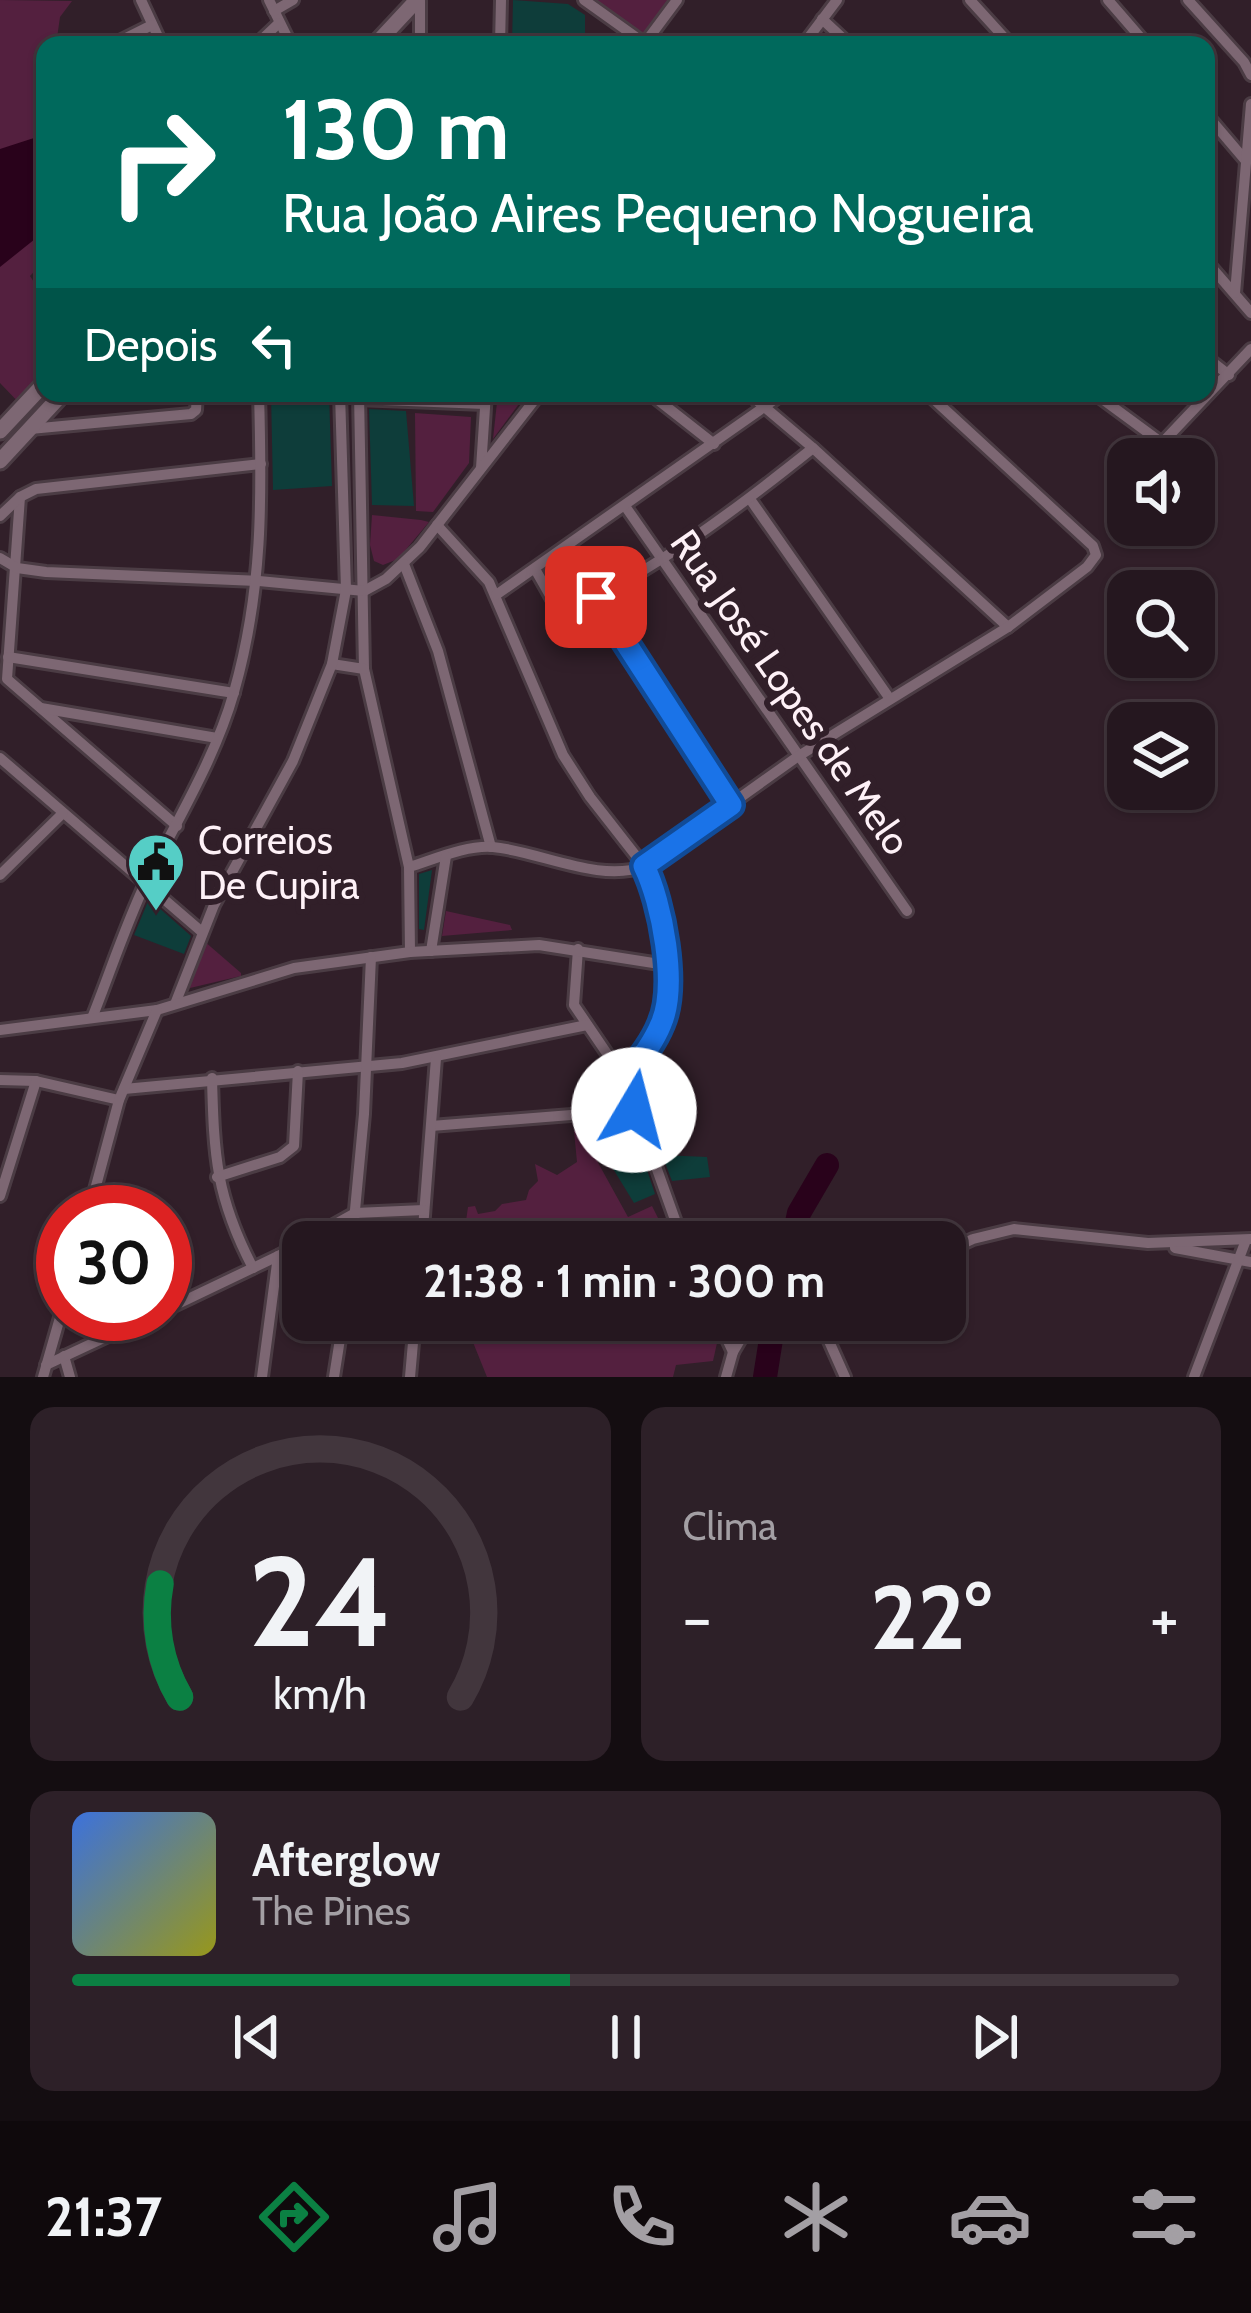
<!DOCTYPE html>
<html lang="pt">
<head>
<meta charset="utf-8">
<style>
	:root { --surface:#25171f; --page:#2d2028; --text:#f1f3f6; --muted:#a39fa4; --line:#42363d; --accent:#0b8043 }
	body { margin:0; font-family:Cabin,sans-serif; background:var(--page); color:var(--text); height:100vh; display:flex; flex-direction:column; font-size:45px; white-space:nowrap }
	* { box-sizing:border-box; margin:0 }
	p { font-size:39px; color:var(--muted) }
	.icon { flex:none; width:66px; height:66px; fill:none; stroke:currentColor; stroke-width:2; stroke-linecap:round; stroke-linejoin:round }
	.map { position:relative; height:1377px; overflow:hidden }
	.details { display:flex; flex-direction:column; gap:30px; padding:30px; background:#140d11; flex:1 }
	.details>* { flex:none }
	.hud { position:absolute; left:36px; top:36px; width:1179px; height:366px; border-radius:24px; box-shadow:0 3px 9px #0004,0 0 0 3px var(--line); background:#00695c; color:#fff; overflow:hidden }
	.fabs { position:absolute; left:1107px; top:438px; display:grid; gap:24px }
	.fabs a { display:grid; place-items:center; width:108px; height:108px; border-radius:24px; background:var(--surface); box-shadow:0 3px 9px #0004,0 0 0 3px var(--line); font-size:60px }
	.speed { position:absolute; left:36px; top:1185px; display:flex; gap:24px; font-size:60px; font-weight:700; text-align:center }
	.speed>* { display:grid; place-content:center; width:156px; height:156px; border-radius:50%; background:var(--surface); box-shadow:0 3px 9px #0004,0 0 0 3px var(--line); line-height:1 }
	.speed .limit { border:18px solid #d22; background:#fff; color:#111 }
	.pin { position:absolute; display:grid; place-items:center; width:102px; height:102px; color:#fff; margin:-51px; border-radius:24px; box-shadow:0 6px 18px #0006 }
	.me { position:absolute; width:132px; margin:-66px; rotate:8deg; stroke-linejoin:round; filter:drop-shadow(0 0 9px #0008) }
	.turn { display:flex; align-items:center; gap:42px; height:252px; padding:0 48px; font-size:54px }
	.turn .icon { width:156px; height:156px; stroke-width:2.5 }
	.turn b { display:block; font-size:84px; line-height:102px }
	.then { display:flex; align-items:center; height:114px; padding:0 48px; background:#0003; gap:24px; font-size:45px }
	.big { font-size:90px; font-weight:800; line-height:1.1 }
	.details .card { flex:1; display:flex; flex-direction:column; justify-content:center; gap:18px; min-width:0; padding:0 42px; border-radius:24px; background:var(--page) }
	.details .dial { align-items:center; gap:0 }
	.dial svg { height:312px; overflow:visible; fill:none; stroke:var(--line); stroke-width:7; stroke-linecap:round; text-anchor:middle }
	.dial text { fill:var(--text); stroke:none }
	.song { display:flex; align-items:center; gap:36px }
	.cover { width:144px; height:144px; border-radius:18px; background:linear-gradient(135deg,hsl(220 70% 55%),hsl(60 70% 35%)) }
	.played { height:12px; border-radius:6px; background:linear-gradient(90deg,var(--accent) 45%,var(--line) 45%) }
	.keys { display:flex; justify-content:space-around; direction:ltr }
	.heat { display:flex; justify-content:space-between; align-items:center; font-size:66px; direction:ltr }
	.details .tiles { flex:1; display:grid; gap:30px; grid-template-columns:1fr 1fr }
	.card:last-child { grid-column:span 2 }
	.trip { position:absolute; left:282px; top:1221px; width:684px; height:120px; border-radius:24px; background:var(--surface); box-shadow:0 3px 9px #0004,0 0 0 3px var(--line); font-weight:800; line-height:120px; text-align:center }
	.tab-bar { display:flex; height:192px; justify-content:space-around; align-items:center; background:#0f090c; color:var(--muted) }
	.tab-bar .icon { width:84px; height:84px }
	.tab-bar .selected { color:var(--accent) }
	.tab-bar b { font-size:54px; color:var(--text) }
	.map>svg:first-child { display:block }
	.green { fill:#54203f }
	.water { fill:#29021b }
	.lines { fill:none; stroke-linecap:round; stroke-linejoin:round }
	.river { stroke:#29021b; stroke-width:24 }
	.building { fill:#0e3d3a }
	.street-casing { stroke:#4b3c44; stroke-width:16 }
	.secondary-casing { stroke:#4b3c44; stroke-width:21 }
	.street { stroke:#7d6773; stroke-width:10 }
	.secondary { stroke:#7d6773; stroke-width:15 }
	.route-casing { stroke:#114b97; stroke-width:30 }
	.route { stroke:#1a73e8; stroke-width:21 }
	.labels { text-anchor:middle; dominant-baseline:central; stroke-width:12; stroke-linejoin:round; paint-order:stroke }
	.street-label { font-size:39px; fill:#fef1f7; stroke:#311f29 }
	.poi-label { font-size:39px; fill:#fef1f7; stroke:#311f29; text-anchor:start }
</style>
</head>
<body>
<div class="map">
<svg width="1251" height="1377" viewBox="0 0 1251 1377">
	<rect width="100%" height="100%" fill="#311f29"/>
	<g class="green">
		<path d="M0,0l72,1 -12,16 -4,28h-11v215l-15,16 15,23v87l-20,23 -25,-26z"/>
		<path d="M593,0h79l-27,34z"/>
		<path d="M498,393h29l-34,46z"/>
		<path d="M415,413l56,4 -2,46 -36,49 -17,-1z"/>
		<path d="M372,515l49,5 8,2 -31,37 -15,6 -9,-4 -4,-16z"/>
		<path d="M446,911l64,14 2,5 -70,6z"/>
		<path d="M204,941l37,32v3l-51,12 -2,-6z"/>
		<path d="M580,1130l48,87 24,-11 18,36h-207l5,-35 7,-1 3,8 17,-3 7,-7 24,-4 3,-10 9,-9 -3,-17 22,11 20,-13 -3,-31z"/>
		<path d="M464,1320h176l22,13 45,-11 10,21 -4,18 -37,4 -3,12h-186z"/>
	</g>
	<path class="water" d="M37,137l8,24v70l-45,36v-118z"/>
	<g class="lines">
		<g class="river">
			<path d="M793,1242l6,-29 28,-48"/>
			<path d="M765,1377l9,-57"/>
		</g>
	</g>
	<g class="building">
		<path d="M513,0l55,4 17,11v30h-73z"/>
		<path d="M271,393h58l3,93 -59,4z"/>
		<path d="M369,409l37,2 8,95 -42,-1z"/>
		<path d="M432,870l-8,60 -5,-1v-55z"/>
		<path d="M149,899l42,37 -7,18 -50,-19z"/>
		<path d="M651,1084l32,4 -1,43 -30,-5z"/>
		<path d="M628,1149l12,24 7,-3 8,24 -21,9 -22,-36h4l-6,-12z"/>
		<path d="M662,1155l45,2 3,20 -38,4z"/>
	</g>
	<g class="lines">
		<g class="street-casing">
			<g id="street">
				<path d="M141,0l21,45"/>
				<path d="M269,0l22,45"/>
				<path d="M420,0v45"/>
				<path d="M584,0l63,45"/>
				<path d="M970,0l41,45"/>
				<path d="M1108,0l39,45"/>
				<path d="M1188,0l56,62 7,13"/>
				<path d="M274,11l19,-11"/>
				<path d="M822,19l28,26"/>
				<path d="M645,43l32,-43"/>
				<path d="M112,45l40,-20"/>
				<path d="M256,45l23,-22"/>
				<path d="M500,45l1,-45"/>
				<path d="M803,45l34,-45"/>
				<path d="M1206,114l40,47"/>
				<path d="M1206,261l45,52"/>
				<path d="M1235,293l16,-189"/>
				<path d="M1206,357l23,18"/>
				<path d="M359,393l5,276 45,198 1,85"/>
				<path d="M649,393l65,51"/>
				<path d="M748,393l65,55 195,179"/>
				<path d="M1094,393l68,50 89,-94"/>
				<path d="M357,399l128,5"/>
				<path d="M30,429l161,-15 5,-4 1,-17"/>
				<path d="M481,468l5,-75"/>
				<path d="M20,497l-13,182 170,147"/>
				<path d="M750,499l140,200"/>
				<path d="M625,506l282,405"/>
				<path d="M0,516l20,-19 16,-8 225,-25"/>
				<path d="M437,525l52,57 74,173 27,42 54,69 11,28 14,94 -2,16 -17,40 -25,36"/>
				<path d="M0,558l17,10 29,4 213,9 105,10 22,-12 34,-32 120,-154"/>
				<path d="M404,564l34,87 53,196"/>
				<path d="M535,569l21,37 11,5c88,-40 171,-103 246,-163"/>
				<path d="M496,595l288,-202"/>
				<path d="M596,597l135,208"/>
				<path d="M8,657l226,36"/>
				<path d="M332,664l32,5"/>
				<path d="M41,708l176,30"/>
				<path d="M0,758l202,174"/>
				<path d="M409,867c26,-8 57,-22 84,-20 45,4 109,37 151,19l153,-109 211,-130 79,-60 9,-12 -3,-9 -166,-153"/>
				<path d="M0,875l63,-62"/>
				<path d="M578,949l-4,56 51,75 58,162"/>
				<path d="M431,951l15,-95"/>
				<path d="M175,1004l39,-99 79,-144 39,-97 14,-74 -6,-197"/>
				<path d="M92,1018c18,-45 33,-92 54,-136 31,-62 69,-123 88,-190 29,-102 28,-194 25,-299"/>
				<path d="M0,1030l157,-20 137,-42 116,-16 129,-7 127,20"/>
				<path d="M212,1078c2,78 4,119 41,190"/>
				<path d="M0,1080l36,1 83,19"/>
				<path d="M124,1089l278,-26 185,-38"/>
				<path d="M431,1126l203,-16"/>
				<path d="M217,1177l63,-20 14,-11 4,-75"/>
				<path d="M0,1196l36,-115"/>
				<path d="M89,1212l30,-112 38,-90"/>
				<path d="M352,1242l12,-128 7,-157"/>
				<path d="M422,1242l14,-184"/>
				<path d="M1175,1248l76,14"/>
				<path d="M945,1252l28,-13 41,-10 134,14 103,-4"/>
				<path d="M165,1310l113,-54 77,-43 69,-3"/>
				<path d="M718,1320l15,32"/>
				<path d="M785,1320h37"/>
				<path d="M820,1321l25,56"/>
				<path d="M64,1356l6,21"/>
				<path d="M46,1365l109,-51"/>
				<path d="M43,1377l20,-70"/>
				<path d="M262,1377l16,-121"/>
				<path d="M334,1377l9,-57"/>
				<path d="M410,1377l5,-57"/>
				<path d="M726,1377l7,-25 19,-32"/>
				<path d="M1194,1377l52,-137"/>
			</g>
		</g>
		<g class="secondary-casing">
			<g id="secondary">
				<path d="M375,45l42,-45"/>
				<path d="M0,431l45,-48"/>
				<path d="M0,461l63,-68"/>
			</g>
		</g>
		<use href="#street" class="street"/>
		<use href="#secondary" class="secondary"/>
	</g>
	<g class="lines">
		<g class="route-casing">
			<path id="route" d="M596,597l135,208 -87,61c18,36 34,120 17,158 -8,20 -23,38 -36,55l9,31"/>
		</g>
		<use href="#route" class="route"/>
	</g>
	<defs>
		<g id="civic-pin" transform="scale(3)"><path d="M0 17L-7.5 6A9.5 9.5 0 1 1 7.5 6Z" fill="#55cec6" stroke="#311f29"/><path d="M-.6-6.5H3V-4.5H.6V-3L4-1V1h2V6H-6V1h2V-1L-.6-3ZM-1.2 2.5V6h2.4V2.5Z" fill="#111"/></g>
	</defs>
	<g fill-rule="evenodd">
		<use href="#civic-pin" x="156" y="862"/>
	</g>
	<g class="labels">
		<g class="street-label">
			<text transform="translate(791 692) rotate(55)">Rua José Lopes de Melo</text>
		</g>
		<g class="poi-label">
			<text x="198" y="840">Correios<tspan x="198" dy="45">De Cupira</tspan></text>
		</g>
	</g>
</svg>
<div class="fabs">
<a><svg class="icon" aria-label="sound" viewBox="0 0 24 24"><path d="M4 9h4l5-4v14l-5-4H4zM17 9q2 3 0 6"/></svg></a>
<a><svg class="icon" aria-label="search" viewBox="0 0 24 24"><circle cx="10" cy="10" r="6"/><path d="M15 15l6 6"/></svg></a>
<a><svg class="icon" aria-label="layers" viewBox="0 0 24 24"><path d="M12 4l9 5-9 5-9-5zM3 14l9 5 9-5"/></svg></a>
</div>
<div class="speed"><div class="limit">30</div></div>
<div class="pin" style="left:596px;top:597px;background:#d93025"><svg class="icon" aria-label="arrive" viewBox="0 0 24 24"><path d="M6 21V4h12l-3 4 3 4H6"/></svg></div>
<svg class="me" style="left:634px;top:1110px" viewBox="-20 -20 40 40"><circle r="19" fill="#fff"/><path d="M0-13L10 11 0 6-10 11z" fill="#1a73e8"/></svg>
<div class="trip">21:38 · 1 min · 300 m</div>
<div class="hud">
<div class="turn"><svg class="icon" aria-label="right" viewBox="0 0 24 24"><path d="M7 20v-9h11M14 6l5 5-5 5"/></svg><div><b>130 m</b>Rua João Aires Pequeno Nogueira</div></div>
<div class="then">Depois<svg class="icon" aria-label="left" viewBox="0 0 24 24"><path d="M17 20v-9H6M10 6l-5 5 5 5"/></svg></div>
</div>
</div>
<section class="details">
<div class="tiles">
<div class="card dial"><svg viewBox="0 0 100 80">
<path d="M14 69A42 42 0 1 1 86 69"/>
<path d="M14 69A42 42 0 0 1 9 40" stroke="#0b8043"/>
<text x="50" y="56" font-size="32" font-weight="700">24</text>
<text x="50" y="72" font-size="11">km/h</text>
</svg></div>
<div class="card"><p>Clima</p>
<div class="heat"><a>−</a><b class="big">22°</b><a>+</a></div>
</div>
<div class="card">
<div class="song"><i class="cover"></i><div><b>Afterglow</b><p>The Pines</p></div></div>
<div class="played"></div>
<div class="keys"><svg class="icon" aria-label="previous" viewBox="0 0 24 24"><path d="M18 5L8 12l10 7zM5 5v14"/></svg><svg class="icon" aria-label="pause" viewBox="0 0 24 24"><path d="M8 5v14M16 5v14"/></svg><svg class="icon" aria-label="next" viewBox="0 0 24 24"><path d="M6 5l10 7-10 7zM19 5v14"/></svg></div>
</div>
</div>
</section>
<nav class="tab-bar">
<b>21:37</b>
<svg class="icon selected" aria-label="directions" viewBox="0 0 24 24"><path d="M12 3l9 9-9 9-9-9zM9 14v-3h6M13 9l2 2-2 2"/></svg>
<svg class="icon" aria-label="music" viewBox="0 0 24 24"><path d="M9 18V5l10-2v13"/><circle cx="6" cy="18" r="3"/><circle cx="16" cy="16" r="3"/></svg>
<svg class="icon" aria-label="phone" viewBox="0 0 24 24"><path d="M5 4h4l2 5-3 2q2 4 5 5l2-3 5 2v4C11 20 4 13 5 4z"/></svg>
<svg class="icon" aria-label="climate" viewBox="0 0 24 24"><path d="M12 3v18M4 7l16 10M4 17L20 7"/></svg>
<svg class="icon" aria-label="car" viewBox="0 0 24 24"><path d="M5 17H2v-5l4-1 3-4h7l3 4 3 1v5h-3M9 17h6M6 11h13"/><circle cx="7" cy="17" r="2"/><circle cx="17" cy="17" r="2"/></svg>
<svg class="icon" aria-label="filters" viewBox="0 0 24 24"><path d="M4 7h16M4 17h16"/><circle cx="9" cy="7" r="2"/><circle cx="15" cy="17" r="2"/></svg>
</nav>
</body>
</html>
